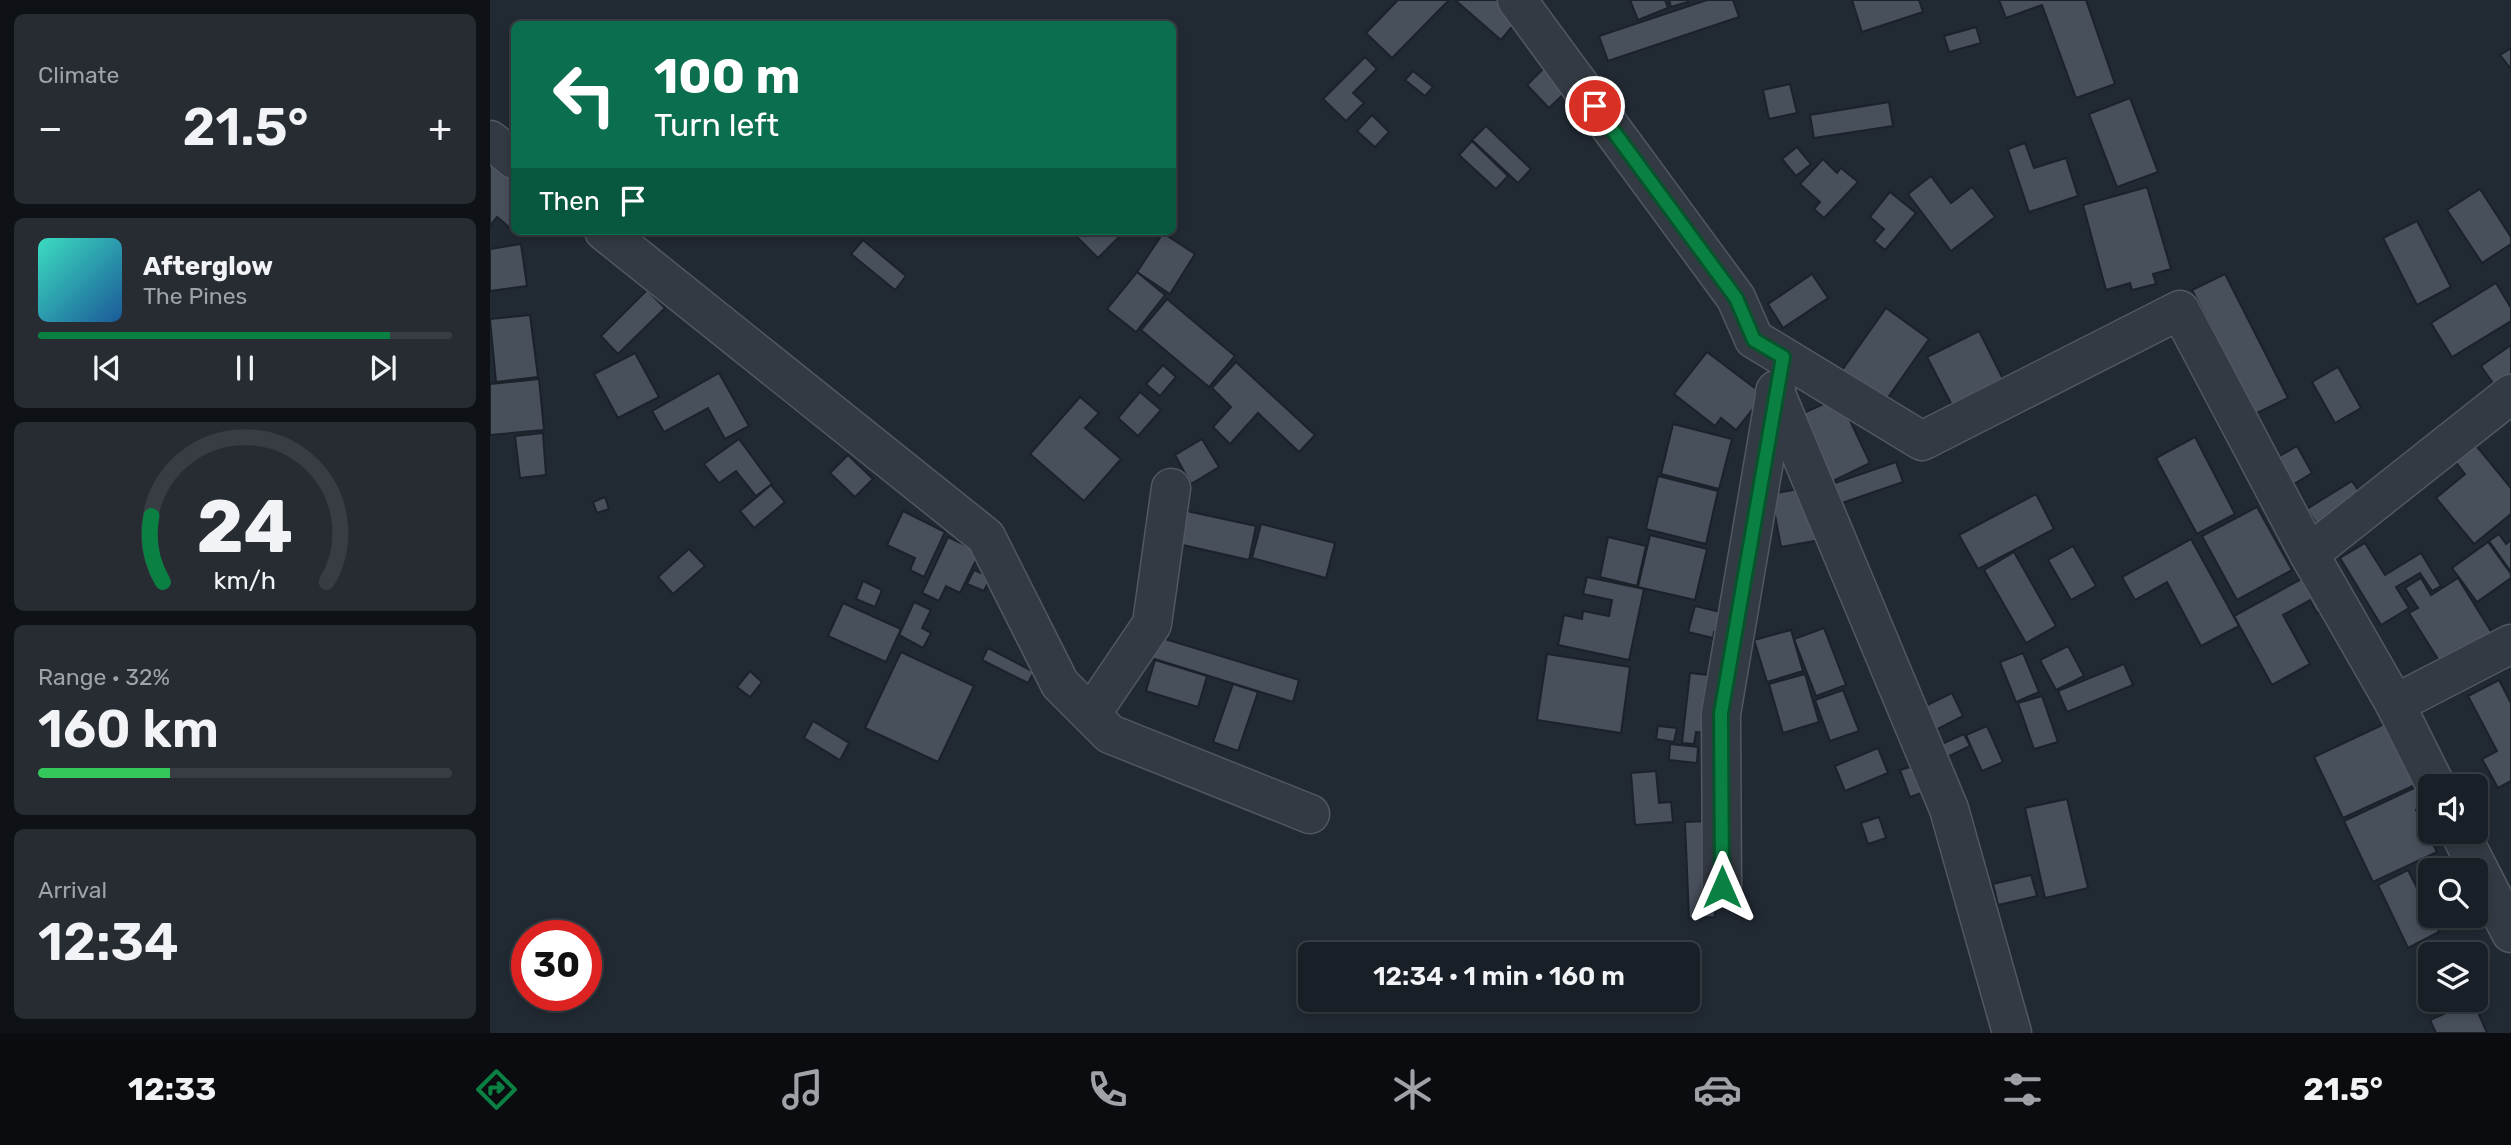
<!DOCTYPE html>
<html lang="en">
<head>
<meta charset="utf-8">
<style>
	:root { --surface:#191f26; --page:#262c32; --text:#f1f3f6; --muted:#9fa2a7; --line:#373d43; --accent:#0b8043 }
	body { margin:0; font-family:Rubik,sans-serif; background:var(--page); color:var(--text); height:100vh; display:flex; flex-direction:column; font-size:26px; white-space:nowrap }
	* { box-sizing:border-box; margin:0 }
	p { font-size:23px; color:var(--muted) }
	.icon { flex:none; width:38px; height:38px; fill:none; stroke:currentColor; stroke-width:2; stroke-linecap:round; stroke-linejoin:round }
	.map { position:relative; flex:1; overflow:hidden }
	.side { display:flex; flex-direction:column; gap:14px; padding:14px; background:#0e1115; width:490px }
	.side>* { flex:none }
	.top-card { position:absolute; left:21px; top:21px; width:665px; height:214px; border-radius:10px; box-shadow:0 4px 10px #0003,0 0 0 2px var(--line); background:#0b6e4f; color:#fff; overflow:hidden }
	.tools { position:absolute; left:1928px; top:774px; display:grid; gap:14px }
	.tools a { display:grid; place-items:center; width:70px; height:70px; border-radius:10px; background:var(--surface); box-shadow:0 4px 10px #0003,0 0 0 2px var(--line); font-size:35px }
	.speed { position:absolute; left:21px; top:920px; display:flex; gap:14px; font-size:35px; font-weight:700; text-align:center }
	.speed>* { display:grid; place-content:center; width:91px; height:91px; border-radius:50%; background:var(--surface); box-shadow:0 4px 10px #0003,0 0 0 2px var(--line); line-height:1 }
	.speed .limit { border:10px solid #d22; background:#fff; color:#111 }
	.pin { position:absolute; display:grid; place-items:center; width:60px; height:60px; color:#fff; margin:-30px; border:4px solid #fff; border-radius:50%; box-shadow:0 2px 7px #0007 }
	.me { position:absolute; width:77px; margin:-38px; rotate:0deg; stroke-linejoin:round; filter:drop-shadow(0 0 5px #0008) }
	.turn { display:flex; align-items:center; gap:24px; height:147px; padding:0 28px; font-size:32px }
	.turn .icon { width:91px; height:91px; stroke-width:2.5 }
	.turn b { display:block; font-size:49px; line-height:60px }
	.then { display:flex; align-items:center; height:66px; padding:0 28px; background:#0003; gap:14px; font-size:26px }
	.big { font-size:52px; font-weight:600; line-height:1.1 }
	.side .tile { flex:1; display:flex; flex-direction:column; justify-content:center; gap:10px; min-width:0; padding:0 24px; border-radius:10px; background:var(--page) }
	.side .dial { align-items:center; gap:0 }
	.dial svg { height:182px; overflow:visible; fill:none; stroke:var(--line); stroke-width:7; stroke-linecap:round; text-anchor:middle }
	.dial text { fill:var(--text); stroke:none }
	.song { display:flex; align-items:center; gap:21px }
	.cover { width:84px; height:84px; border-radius:10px; background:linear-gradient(135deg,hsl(170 70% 55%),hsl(210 70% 35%)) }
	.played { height:7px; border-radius:4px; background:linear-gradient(90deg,var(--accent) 85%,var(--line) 85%) }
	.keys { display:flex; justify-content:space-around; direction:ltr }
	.heat { display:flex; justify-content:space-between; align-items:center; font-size:38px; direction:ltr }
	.charge { height:10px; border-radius:5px; background:linear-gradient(90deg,#34c759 32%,var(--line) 0) }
	.trip { position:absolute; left:808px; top:942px; width:402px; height:70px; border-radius:10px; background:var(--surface); box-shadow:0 4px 10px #0003,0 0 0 2px var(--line); font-weight:600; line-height:70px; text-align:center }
	.dock { display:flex; height:112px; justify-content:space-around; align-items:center; background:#0a0c0f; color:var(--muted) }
	.dock .icon { width:49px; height:49px }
	.dock .on { color:var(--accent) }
	.dock b { font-size:32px; color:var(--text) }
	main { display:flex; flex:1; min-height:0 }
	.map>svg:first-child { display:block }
	.building { fill:#48505c; stroke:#1c222a; stroke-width:2 }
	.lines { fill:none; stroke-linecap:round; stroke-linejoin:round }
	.minor-casing { stroke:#525861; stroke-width:41 }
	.minor { stroke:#343a43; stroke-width:38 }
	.route-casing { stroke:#07532c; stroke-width:18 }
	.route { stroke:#0b8043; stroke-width:12 }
</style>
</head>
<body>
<main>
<section class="side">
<div class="tile"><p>Climate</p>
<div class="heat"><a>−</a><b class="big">21.5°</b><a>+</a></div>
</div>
<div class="tile">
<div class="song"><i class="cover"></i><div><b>Afterglow</b><p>The Pines</p></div></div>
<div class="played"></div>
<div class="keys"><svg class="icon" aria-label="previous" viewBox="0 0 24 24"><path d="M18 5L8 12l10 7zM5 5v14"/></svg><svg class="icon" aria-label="pause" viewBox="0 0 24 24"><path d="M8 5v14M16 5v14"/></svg><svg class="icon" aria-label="next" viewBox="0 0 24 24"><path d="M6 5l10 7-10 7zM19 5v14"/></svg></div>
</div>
<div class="tile dial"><svg viewBox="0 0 100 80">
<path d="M14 69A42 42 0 1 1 86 69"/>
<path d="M14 69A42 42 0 0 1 9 40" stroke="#0b8043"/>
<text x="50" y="56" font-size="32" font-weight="700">24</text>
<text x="50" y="72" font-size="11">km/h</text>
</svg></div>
<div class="tile"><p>Range · 32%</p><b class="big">160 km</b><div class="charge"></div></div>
<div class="tile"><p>Arrival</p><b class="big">12:34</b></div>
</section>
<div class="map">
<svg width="2021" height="1033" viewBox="0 0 2021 1033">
	<rect width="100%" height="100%" fill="#212932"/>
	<g class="building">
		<path d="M908,0h51l-57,58 -26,-25z"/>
		<path d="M965,0h46l19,17 -19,23z"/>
		<path d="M1140,0h35l3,8 -30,12z"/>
		<path d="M1179,0h18l1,2 -17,5z"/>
		<path d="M1217,0h26l6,17 -131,44 -9,-25z"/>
		<path d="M1362,0h67l4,12 -61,20z"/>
		<path d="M1509,0h87l29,84 -39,14 -34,-93 -36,13z"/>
		<path d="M1486,27l5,16 -32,9 -5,-16z"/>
		<path d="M2021,48v21l-11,-14z"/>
		<path d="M875,57l12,12 -24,24 11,10 -18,18 -23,-22z"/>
		<path d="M1058,64l23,23 -22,21 -22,-23z"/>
		<path d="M923,71l20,16 -8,9 -20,-16z"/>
		<path d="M1300,84l7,29 -28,6 -6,-29z"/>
		<path d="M1640,98l28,74 -41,15 -28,-73z"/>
		<path d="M1399,102l4,24 -79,12 -4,-23z"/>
		<path d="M882,115l17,17 -14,15 -18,-16z"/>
		<path d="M996,126l45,43 -13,14 -46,-43z"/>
		<path d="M982,141l36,35 -12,13 -37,-34z"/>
		<path d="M1535,143l9,25 32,-10 12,38 -49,16 -21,-63z"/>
		<path d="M1307,147l14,17 -15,12 -14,-17z"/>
		<path d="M0,159l24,19v53l-17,-14 -7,9z"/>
		<path d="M1333,159l14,14 4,-5 17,14 -34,36 -10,-9 6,-7 -20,-18z"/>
		<path d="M1441,176l20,27 21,-16 23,30 -44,34 -43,-57z"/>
		<path d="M1657,187l24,82 -18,5 3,10 -24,6 -2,-7 -24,7 -23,-85z"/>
		<path d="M1990,189l31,48v7l-29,19 -35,-53z"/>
		<path d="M1400,192l26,21 -31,37 -11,-9 10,-12 -14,-12z"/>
		<path d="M1927,221l34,66 -34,18 -34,-67z"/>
		<path d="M588,231h47l-27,27 -24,-24z"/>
		<path d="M673,233l32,21 -25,40 -33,-22z"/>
		<path d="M373,240l43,36 -11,14 -44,-36z"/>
		<path d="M31,244l6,42 -37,5v-42z"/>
		<path d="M647,272l28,23 -29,37 -29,-23z"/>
		<path d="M1322,274l16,24 -45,30 -15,-24z"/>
		<path d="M1735,274l63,124 -33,16 -63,-124z"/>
		<path d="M2006,283l15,25v13l-59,36 -21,-34z"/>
		<path d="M157,290l18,18 -47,46 -17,-18z"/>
		<path d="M677,299l68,57 -26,31 -68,-57z"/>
		<path d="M1396,308l43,31 -47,67 -44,-30z"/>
		<path d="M40,315l8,62 -42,5 -6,-63z"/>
		<path d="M1489,331l28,56 -51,26 -29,-56z"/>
		<path d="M2021,345v34l-14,10 -16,-23z"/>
		<path d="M1217,352l57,43 -28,35 -15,-12 -6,8 -41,-32z"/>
		<path d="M145,353l24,44 -41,21 -24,-44z"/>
		<path d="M746,362l79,73 -16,17 -41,-39 -28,31 -17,-17 18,-20 -19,-19z"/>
		<path d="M673,365l13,12 -16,19 -14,-12z"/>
		<path d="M1848,367l23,41 -26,15 -23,-41z"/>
		<path d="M229,373l30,53 -24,13 -17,-31 -44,24 -12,-21z"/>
		<path d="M49,379l5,51 -54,5v-51z"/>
		<path d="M650,392l21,18 -23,26 -20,-18z"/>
		<path d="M590,397l19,16 -14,15 36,31 -37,42 -54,-47z"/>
		<path d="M1349,397l31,66 -39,19 -32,-67z"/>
		<path d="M1183,424l59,15 -13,50 -58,-15z"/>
		<path d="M53,433l3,42 -26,3 -5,-42z"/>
		<path d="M1705,437l40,77 -38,20 -41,-76z"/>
		<path d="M249,439l33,45 -16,12 -20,-25 -17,12 -15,-19z"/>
		<path d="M712,439l17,28 -28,17 -16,-29z"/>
		<path d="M1984,443l37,45v26l-37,30 -38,-46 29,-24 -11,-14z"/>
		<path d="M1807,446l15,27 -18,11 -16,-27z"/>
		<path d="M358,455l25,24 -18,18 -25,-24z"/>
		<path d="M1406,462l7,20 -64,22 -7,-20z"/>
		<path d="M1168,476l60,15 -12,53 -60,-15z"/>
		<path d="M1862,481l10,15 -45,29 -10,-16z"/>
		<path d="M281,485l14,17 -31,26 -14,-17z"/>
		<path d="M1319,487l11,53 -39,7 -10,-53z"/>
		<path d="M1546,494l18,35 -76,40 -19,-34z"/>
		<path d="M115,497l4,12 -12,4 -4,-11z"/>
		<path d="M1767,507l35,63 -55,30 -35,-64z"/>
		<path d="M692,510l74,16 -7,34 -75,-17z"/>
		<path d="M413,511l42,21 -21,45 -14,-7 5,-12 -28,-13z"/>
		<path d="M771,524l74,19 -9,35 -74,-20z"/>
		<path d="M2009,534l7,10 5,-4v32l-22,-31z"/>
		<path d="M1160,535l57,14 -12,51 -57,-13z"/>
		<path d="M458,537l32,15 -20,41 -14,-7 -7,15 -17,-8z"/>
		<path d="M1118,537l38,9 -9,40 -37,-9z"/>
		<path d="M1701,539l48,87 -38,20 -34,-64 -32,18 -13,-23z"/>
		<path d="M1998,542l23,32v4l-34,24 -25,-34z"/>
		<path d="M1875,543l20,32 36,-22 20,33 -9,5 -12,-18 -24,14 13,21 -28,17 -41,-67z"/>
		<path d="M1583,546l23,40 -25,14 -23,-40z"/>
		<path d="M199,549l16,17 -32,28 -15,-17z"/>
		<path d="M1524,552l42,74 -30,17 -42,-73z"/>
		<path d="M484,570l17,7 -7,14 -17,-7z"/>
		<path d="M1826,571l19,33 -18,9 -7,-13 -27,15 27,49 -38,21 -38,-69z"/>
		<path d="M1097,577l57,12 -15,71 -71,-15 6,-30 18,4 1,-8 26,5 3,-16 -29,-6z"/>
		<path d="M1931,578l10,17 27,-17 42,68 -52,29 -39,-62 9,-5 -13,-20z"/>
		<path d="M373,581l19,9 -7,17 -19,-8z"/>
		<path d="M424,602l17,8 -9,18 9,5 -8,15 -24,-13z"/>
		<path d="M353,603l58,26 -15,33 -58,-26z"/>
		<path d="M1205,606l30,7 -5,20 -6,-1 -1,6 -25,-6z"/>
		<path d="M1334,628l22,57 -30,11 -22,-57z"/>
		<path d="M1301,630l12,41 -36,11 -13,-42z"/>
		<path d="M662,635l147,45 -6,22 -148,-46z"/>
		<path d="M1578,646l16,30 -28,14 -16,-30z"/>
		<path d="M498,648l46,24 -6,11 -46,-23z"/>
		<path d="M411,652l73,34 -36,76 -73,-34z"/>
		<path d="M1533,653l16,39 -23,10 -16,-40z"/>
		<path d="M1057,654l83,13 -9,66 -84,-13z"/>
		<path d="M665,660l52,16 -9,31 -52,-16z"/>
		<path d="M1634,664l9,21 -66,27 -9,-21z"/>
		<path d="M260,671l12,11 -12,15 -13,-10z"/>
		<path d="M1200,673l18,2 7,58 -19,-1 -2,12 -12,-1z"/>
		<path d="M1315,674l14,48 -36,11 -14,-49z"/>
		<path d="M2009,680l12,23v78l-13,7 -16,-29 15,-8 -29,-55z"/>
		<path d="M743,684l25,8 -20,59 -25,-9z"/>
		<path d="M1353,690l16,41 -29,10 -15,-41z"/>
		<path d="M1462,693l11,23 -35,18 -11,-24z"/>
		<path d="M1552,696l16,46 -24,7 -16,-46z"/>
		<path d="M1907,718l29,62 -83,38 -29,-61z"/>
		<path d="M323,721l36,22 -9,17 -36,-22z"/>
		<path d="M1168,726l19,2 -3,14 -18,-3z"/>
		<path d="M1497,726l16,36 -21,9 -16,-36z"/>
		<path d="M1474,734l6,12 -29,14 -6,-13z"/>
		<path d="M1180,744l28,3 -1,16 -28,-3z"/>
		<path d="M1388,748l10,25 -43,18 -10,-25z"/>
		<path d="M1427,765l10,26 -17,6 -10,-27z"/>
		<path d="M1166,771l3,32 12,-1 2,20 -38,3 -4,-52z"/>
		<path d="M1937,782l4,21 -15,7 21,42 -64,30 -29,-61z"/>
		<path d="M1577,799l21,89 -43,10 -20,-90z"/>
		<path d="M1389,817l7,21 -18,6 -7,-21z"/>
		<path d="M1221,821l4,96 -26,1 -4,-96z"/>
		<path d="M1918,870l31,62 -31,16 -30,-63z"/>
		<path d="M1541,875l6,21 -39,9 -5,-21z"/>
		<path d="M1983,1001l14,32h-51l-6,-13z"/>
	</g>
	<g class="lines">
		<g class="minor-casing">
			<g id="minor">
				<path d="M1027,0l219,298 18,41 168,102 258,-131 129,244 86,150 41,82"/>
				<path d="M0,140l24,19"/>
				<path d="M114,231l382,306 74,147 50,50 200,80"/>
				<path d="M1285,392l174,417 63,224"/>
				<path d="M1819,554l202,-160"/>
				<path d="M1905,704l116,-60"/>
				<path d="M601,714l61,-90 19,-136"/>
				<path d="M1969,831l52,102"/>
				<path d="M1232,887l-1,-173 55,-324"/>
			</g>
		</g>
		<use href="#minor" class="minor"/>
	</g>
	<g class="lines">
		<g class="route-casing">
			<path id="route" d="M1105,106l141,192 18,42 29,17 -62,356 1,174"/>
		</g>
		<use href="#route" class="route"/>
	</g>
</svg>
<div class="tools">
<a><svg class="icon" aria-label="sound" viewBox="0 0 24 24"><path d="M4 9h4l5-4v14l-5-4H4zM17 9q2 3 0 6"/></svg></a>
<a><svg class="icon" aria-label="search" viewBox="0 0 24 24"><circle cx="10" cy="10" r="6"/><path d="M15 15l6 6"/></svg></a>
<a><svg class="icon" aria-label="layers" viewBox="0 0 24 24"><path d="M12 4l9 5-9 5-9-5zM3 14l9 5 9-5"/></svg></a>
</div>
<div class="speed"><div class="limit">30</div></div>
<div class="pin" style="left:1105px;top:106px;background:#d93025"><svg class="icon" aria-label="arrive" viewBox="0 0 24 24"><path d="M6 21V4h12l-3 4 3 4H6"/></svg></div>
<svg class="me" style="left:1232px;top:887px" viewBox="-20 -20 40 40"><path d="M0-17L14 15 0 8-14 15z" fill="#0b8043" stroke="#fff" stroke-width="4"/></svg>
<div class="trip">12:34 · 1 min · 160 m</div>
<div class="top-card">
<div class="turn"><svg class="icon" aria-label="left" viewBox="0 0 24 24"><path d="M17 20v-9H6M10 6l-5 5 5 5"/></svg><div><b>100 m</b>Turn left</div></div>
<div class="then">Then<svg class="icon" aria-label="arrive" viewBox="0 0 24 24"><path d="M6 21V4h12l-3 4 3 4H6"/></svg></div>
</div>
</div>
</main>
<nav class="dock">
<b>12:33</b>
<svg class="icon on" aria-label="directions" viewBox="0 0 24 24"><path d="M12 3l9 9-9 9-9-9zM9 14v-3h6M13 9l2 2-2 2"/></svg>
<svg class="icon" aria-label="music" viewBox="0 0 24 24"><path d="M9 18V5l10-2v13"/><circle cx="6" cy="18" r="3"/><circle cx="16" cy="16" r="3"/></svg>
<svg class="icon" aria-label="phone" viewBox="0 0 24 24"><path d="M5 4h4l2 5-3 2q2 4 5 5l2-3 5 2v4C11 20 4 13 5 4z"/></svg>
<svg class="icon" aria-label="climate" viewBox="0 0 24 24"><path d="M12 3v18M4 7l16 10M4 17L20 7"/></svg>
<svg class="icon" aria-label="car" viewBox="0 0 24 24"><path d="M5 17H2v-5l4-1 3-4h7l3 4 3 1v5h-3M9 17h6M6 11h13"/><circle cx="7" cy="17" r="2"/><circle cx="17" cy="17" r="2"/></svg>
<svg class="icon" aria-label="filters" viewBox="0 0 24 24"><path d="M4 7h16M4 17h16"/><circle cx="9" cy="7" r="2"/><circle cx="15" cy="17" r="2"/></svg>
<b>21.5°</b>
</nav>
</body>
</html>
